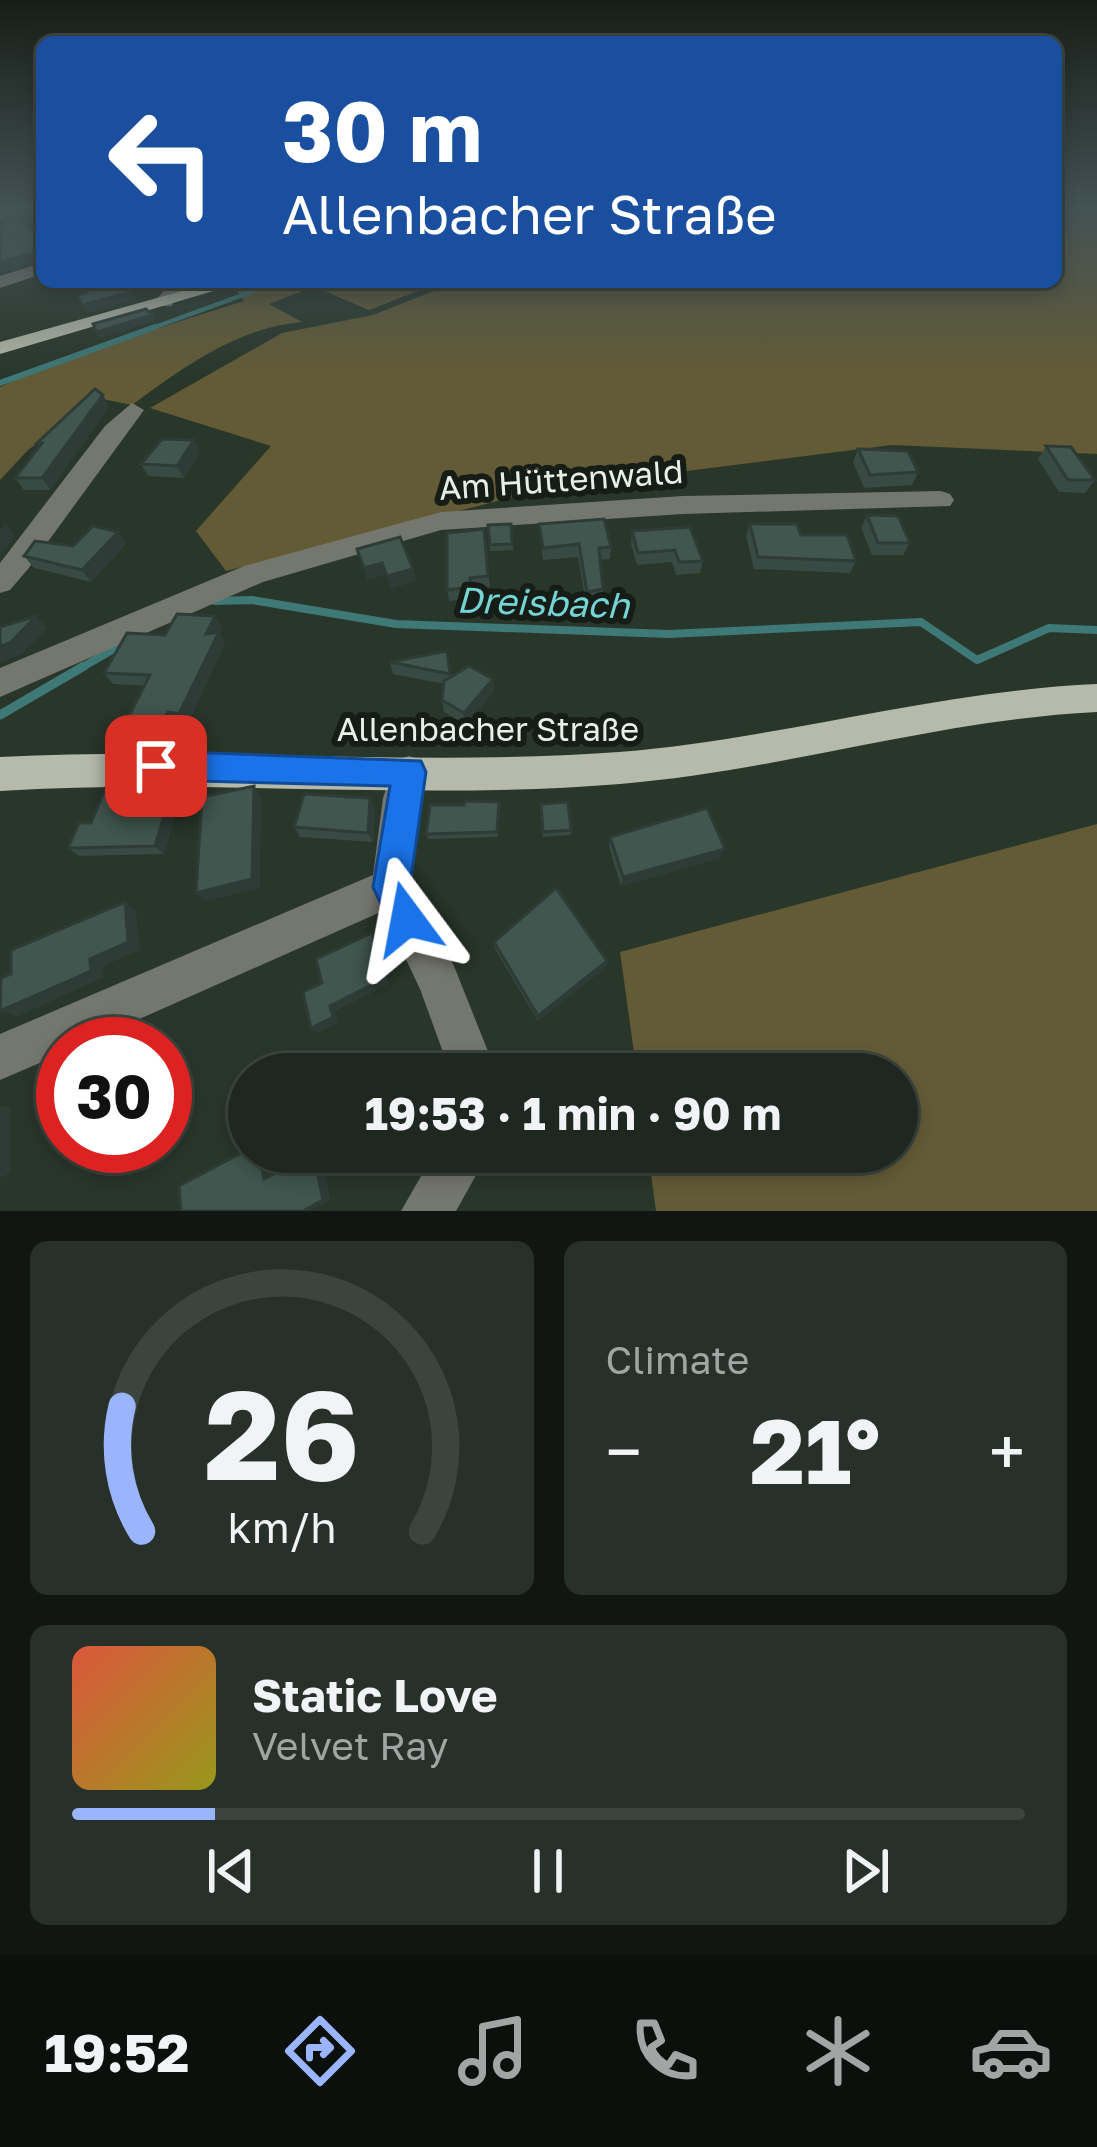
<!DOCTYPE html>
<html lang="en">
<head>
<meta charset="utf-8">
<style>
	:root { --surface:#1f2820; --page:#273029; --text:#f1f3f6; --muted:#a1a6a5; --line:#3c443e; --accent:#9bb5fd }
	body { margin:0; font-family:"Golos Text",sans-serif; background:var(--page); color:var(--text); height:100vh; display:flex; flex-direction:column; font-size:45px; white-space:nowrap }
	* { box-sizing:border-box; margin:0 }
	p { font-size:39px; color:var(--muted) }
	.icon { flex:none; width:66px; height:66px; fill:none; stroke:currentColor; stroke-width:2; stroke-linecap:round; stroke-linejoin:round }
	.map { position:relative; height:1211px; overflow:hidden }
	.panel { display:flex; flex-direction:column; gap:30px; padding:30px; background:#111612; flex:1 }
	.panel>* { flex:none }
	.top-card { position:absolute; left:36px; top:36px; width:1026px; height:252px; border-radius:18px; box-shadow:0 6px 18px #0003,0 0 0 3px var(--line); background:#1a4fa0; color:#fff; overflow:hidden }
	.speed { position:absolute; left:36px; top:1017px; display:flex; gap:24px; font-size:60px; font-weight:700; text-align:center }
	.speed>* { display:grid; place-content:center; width:156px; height:156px; border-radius:50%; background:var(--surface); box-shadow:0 6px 18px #0003,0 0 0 3px var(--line); line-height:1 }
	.speed .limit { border:18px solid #d22; background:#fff; color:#111 }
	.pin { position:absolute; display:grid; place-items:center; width:102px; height:102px; color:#fff; margin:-51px; border-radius:24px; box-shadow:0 6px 18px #0006 }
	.me { position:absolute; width:132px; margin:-66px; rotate:347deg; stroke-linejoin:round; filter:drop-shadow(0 0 9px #0008) }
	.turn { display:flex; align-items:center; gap:42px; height:252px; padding:0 48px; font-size:54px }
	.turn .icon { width:156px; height:156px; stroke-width:2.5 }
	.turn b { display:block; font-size:84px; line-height:102px }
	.big { font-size:90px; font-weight:700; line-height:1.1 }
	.panel .tile { flex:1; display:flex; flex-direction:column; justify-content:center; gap:18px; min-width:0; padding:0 42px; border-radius:18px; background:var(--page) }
	.panel .dial { align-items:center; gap:0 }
	.dial svg { height:312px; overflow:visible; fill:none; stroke:var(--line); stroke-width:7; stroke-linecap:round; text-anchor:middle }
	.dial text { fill:var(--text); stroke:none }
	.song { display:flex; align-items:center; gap:36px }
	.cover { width:144px; height:144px; border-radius:18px; background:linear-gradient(135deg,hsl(10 70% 55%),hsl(60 70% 35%)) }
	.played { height:12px; border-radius:6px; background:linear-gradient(90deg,var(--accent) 15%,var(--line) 15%) }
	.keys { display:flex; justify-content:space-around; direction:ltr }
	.heat { display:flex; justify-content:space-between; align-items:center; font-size:66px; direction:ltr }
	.panel .tiles { flex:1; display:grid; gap:30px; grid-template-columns:1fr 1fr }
	.tile:last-child { grid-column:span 2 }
	.trip { position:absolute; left:228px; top:1053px; width:690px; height:120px; border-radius:60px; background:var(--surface); box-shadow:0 6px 18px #0003,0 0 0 3px var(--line); font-weight:700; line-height:120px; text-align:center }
	.tab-bar { display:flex; height:192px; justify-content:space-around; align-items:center; background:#0c100d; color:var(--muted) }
	.tab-bar .icon { width:84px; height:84px }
	.tab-bar .on { color:var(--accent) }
	.tab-bar b { font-size:54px; color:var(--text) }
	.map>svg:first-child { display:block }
	.green { fill:#635b36 }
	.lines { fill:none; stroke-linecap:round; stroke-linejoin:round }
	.stream-far3 { stroke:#3e7877; stroke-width:4.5 }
	.stream-far2 { stroke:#3e7877; stroke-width:6 }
	.stream-far1 { stroke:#3e7877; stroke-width:8 }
	.stream { stroke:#3e7877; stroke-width:9 }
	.minor { fill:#74776e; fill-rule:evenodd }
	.major { fill:#b5baaa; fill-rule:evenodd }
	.wall { fill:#384a44 }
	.shaded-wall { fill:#2e3c37 }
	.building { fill:#41564f; stroke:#2e3c37; stroke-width:3 }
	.route { fill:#1a73e8; stroke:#114b97; stroke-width:3 }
	.labels { text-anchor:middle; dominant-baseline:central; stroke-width:12; stroke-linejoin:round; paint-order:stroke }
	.street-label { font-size:33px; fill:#e7efe7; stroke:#161c16 }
	.water-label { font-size:36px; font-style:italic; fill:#75d4d4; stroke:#161c16 }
</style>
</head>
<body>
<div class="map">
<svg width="1097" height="1211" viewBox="0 0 1097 1211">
	<rect width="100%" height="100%" fill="#29362a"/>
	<g class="green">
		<path d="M1056,210h41v244l-205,-9 -348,44 -318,82 -30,-40 75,-85 -121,-38 132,-75 91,-18 83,-33h600z"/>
		<path d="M251,282h48l11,6 -41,16 33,18c-64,5 -120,46 -170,83l-35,-7 -69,52 -28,30v-93l67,-30 177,-56 -10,-15z"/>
		<path d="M303,282h138l-72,28z"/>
		<path d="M1097,824v387h-441l-8,-59h249v-78h-260l-17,-122z"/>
	</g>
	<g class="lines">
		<path class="stream-far3" d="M147,330l131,-48"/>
		<path class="stream-far2" d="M0,383l155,-56"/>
		<g class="stream-far1">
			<path d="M215,601l37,-1 144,24 273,10 252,-12 56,38 72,-32 48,2"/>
			<path d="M79,669l47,-27"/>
		</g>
		<path class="stream" d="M0,715l84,-49"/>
		<g class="minor">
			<path d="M0,210h13l-13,10z"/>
			<path d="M42,263v11l-42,14v-12z"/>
			<path d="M172,282h19l-20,24h-14l-3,-4z"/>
			<path d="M132,403l12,7 -116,159 -18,21 -10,3v-30l105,-137z"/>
			<path d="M941,491l9,3 4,6 -4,6 -267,8 -242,16 -178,52 -263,115v-29l244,-102 197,-54 242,-16z"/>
			<path d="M409,756l13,4 5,12 -8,26 -7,87 42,81 43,108h-46l-31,-85 -37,-78 -300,133h-20v9l-63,27v-46l373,-159 10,-77 13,-38z"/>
			<path d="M435,1152h54l-33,59h-55z"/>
		</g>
		<g class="major">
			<path d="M214,282h30l-244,72v-12z"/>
			<path d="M1097,684v28c-162,8 -316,59 -477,72 -206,17 -414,-6 -620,7v-34c206,-11 413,10 619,-5 161,-13 316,-61 478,-68z"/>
		</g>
	</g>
	<g class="wall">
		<path d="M103,395l6,12 -59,83h-26l-9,-12 24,-31 -2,-4z"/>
		<path d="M194,440l6,13 -16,25 -36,-2 -7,-12z"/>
		<path d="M1046,446l49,34 -10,13 -26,-1 -21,-33z"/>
		<path d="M858,449l60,23 -6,13 -48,3 -11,-26z"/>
		<path d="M867,515l43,28 -7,12h-31l-11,-27z"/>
		<path d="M511,524l2,26 -23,1 -2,-26z"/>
		<path d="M539,524l72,23 -1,12 -10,1 3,29 -1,13 -16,2 -8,-47 -35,3z"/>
		<path d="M750,524l51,11 55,26 -6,12 -96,-4 -8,-33z"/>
		<path d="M484,529l6,58 -18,2v10l-23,2 -2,-11z"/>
		<path d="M632,531l71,30 -3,12 -24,2 -4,-13 -35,3 -6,-21z"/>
		<path d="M118,532l8,12 -35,38 -57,-14 -10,-12 49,-10z"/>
		<path d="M215,616l6,12 -2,4 6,11 -38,82 -11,-2 -4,10 -37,-1 -9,-10 19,-36 -32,-2 -9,-11 61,-38z"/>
		<path d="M447,651l4,26 42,2 1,12 -28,34 -22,-13 -2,-12 2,-16 -51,-10 -3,-12z"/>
		<path d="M162,793l-2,6 17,9 -13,46 -85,2 -11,-8 23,-25z"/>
		<path d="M370,798l5,10 -2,34 -73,-5 -6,-10z"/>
		<path d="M541,804l30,26v5l-28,2z"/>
		<path d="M464,805l36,2 -2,30 -70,2 -2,-5z"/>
		<path d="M610,837l110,21 -99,28 -12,-39z"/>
		<path d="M494,942l113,19 -1,6 -68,54 -43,-72z"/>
	</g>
	<g class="shaded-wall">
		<path d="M42,215v9l-21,3 -5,-9z"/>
		<path d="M42,251v10l-42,12v-11z"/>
		<path d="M132,292l4,7 -50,14 -4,-8z"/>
		<path d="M152,315l2,6 -54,17 -3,-6z"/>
		<path d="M103,395l6,12 -59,83 -8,-12z"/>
		<path d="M194,440l6,13 -16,25 -7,-12z"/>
		<path d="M5,523l10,13 -15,20v-26z"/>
		<path d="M118,532l8,12 -35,38 -9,-12z"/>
		<path d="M382,563l3,12 -18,5 -3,-12z"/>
		<path d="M413,569l3,12 -26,8 -3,-13z"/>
		<path d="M36,616l11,12 -25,26 -22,9v-16z"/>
		<path d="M215,616l6,12 -2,4 6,11 -38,82 -8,-11 27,-80z"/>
		<path d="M493,679l1,12 -28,34 -2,-12z"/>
		<path d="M168,712l8,11 -4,10 -9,-11z"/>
		<path d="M153,784l9,9 -6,15 -9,-9z"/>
		<path d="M254,786l7,10 -1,92 -54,13 -10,-8z"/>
		<path d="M370,798l5,10 -2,34 -5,-9z"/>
		<path d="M169,799l8,9 -13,46 -9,-8z"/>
		<path d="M725,849l-5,9 -99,28 2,-9z"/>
		<path d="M125,902l11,9 4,39 -37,16 1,11 -87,40 -17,-6 90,-52z"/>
		<path d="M372,933l4,7 13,44 -54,27 4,11 -21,11 -7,-5 19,-22z"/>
		<path d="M607,961l-1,6 -68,54v-5z"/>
		<path d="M136,1029l13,5 1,10h-12z"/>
		<path d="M165,1065l11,4 4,31 -15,8z"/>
		<path d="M0,1106l10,2v65l-10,5z"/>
		<path d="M259,1152h9l5,27h-9z"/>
		<path d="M361,1152h8l-43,24 4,24 -20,11h-7l15,-35z"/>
	</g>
	<g class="building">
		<path d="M10,209h32v6l-26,3 26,21v12l-42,11v-38l8,-1z"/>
		<path d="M76,282h47l9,10 -50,13 -5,-10 10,-3z"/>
		<path d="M146,309l6,6 -55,17 -4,-8z"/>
		<path d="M95,389l8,6 -61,83h-27l27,-35h-5z"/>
		<path d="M162,439l32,1 -17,26 -36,-2z"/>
		<path d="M1046,446l25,1 24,33h-27z"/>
		<path d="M858,449l50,2 10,21 -48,3z"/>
		<path d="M867,515l31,1 12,27h-32z"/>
		<path d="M604,519l7,28 -12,1 4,41 -16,3 -8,-48 -36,4 -4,-24z"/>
		<path d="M511,524l1,20 -22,1 -2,-20z"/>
		<path d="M750,524h47l4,11h46l9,26 -98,-4z"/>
		<path d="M93,526l25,6 -36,38 -58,-14 11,-15 38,5z"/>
		<path d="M690,527l13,34 -24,1 -4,-12 -37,3 -6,-22z"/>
		<path d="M484,529l4,47 -18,2 1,9 -24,3v-57z"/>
		<path d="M400,537l13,32 -26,7 -5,-13 -18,5 -7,-19z"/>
		<path d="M177,614l38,2 -9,18 13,-2 -40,82 -11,-2 -5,10h-37l24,-47 -46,-2 23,-40 38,2z"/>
		<path d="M36,616l-25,26 -11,5v-20z"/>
		<path d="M447,651l3,23 -60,-12z"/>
		<path d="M469,666l24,13 -29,34 -22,-13 2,-19z"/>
		<path d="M153,784l-6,15h22l-14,47 -87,2 11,-25h12l16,-38z"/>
		<path d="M254,786l-2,93 -56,14 6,-96z"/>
		<path d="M304,794l66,4 -2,35 -74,-6z"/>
		<path d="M465,801l34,1 -2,30 -71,2 4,-29h34z"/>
		<path d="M568,802l3,28 -28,2 -2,-28z"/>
		<path d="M707,808l18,41 -102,28 -13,-40z"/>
		<path d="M556,888l51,73 -69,55 -44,-74z"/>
		<path d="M125,902l3,40 -38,17 1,12 -91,40 1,-33 10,-4v-24z"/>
		<path d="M372,933l13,45 -55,28 3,11 -22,11 -8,-36 19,-9 -6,-24z"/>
		<path d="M136,1029l2,15h-46l24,-11v5z"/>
		<path d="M380,1067l2,7h-16z"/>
		<path d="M249,1149v3h10l5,27 52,-27h45l-43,24 5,24 -20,11h-122l-2,-25z"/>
	</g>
	<linearGradient id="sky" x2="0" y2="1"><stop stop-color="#171e17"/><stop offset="0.55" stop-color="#435255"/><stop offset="1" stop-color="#435255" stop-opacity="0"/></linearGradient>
	<rect width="1097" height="379" fill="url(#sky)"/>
	<path class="route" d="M156,751l265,10 5,11 -16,113 16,34 -5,13 -14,5 -13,-5 -21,-45 17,-101 -234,-6 -11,-4 -5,-10 5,-11z"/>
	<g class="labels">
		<g class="street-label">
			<text transform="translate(561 479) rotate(-4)">Am Hüttenwald</text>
			<text x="488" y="728">Allenbacher Straße</text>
		</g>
		<g class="water-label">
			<text transform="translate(543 602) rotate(2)">Dreisbach</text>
		</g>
	</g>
</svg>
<div class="speed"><div class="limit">30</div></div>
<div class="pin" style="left:156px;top:766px;background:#d93025"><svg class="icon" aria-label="arrive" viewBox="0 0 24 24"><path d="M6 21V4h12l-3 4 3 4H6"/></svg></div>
<svg class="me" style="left:407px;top:919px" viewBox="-20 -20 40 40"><path d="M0-17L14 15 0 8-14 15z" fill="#1a73e8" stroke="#fff" stroke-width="4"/></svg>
<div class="trip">19:53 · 1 min · 90 m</div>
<div class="top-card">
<div class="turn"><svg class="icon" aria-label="left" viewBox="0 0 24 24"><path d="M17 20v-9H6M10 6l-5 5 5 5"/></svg><div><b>30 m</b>Allenbacher Straße</div></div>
</div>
</div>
<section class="panel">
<div class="tiles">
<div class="tile dial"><svg viewBox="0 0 100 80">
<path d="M14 69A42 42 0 1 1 86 69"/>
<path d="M14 69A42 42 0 0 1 9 37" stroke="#9bb5fd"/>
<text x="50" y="56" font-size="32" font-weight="700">26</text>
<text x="50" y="72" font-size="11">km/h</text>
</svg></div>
<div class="tile"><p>Climate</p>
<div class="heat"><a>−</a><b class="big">21°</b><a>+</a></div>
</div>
<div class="tile">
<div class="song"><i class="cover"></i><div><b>Static Love</b><p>Velvet Ray</p></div></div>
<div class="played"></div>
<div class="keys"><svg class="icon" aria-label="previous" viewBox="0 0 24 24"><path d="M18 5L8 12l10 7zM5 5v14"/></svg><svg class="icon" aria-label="pause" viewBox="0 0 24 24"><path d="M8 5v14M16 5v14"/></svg><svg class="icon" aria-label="next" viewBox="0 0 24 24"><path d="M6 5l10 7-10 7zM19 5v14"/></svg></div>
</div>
</div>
</section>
<nav class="tab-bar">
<b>19:52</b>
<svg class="icon on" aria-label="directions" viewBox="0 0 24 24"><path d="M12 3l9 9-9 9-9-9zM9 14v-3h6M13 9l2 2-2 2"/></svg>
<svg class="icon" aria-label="music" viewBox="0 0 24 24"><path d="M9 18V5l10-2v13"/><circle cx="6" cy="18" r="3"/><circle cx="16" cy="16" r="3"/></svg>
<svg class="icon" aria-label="phone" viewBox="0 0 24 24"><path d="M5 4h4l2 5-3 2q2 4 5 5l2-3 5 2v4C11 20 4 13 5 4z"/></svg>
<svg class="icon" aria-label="climate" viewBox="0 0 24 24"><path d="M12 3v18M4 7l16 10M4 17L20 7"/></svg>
<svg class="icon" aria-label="car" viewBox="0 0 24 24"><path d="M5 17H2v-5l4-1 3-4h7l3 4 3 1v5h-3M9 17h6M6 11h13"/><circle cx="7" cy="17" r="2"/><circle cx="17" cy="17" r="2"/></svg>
</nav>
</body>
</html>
